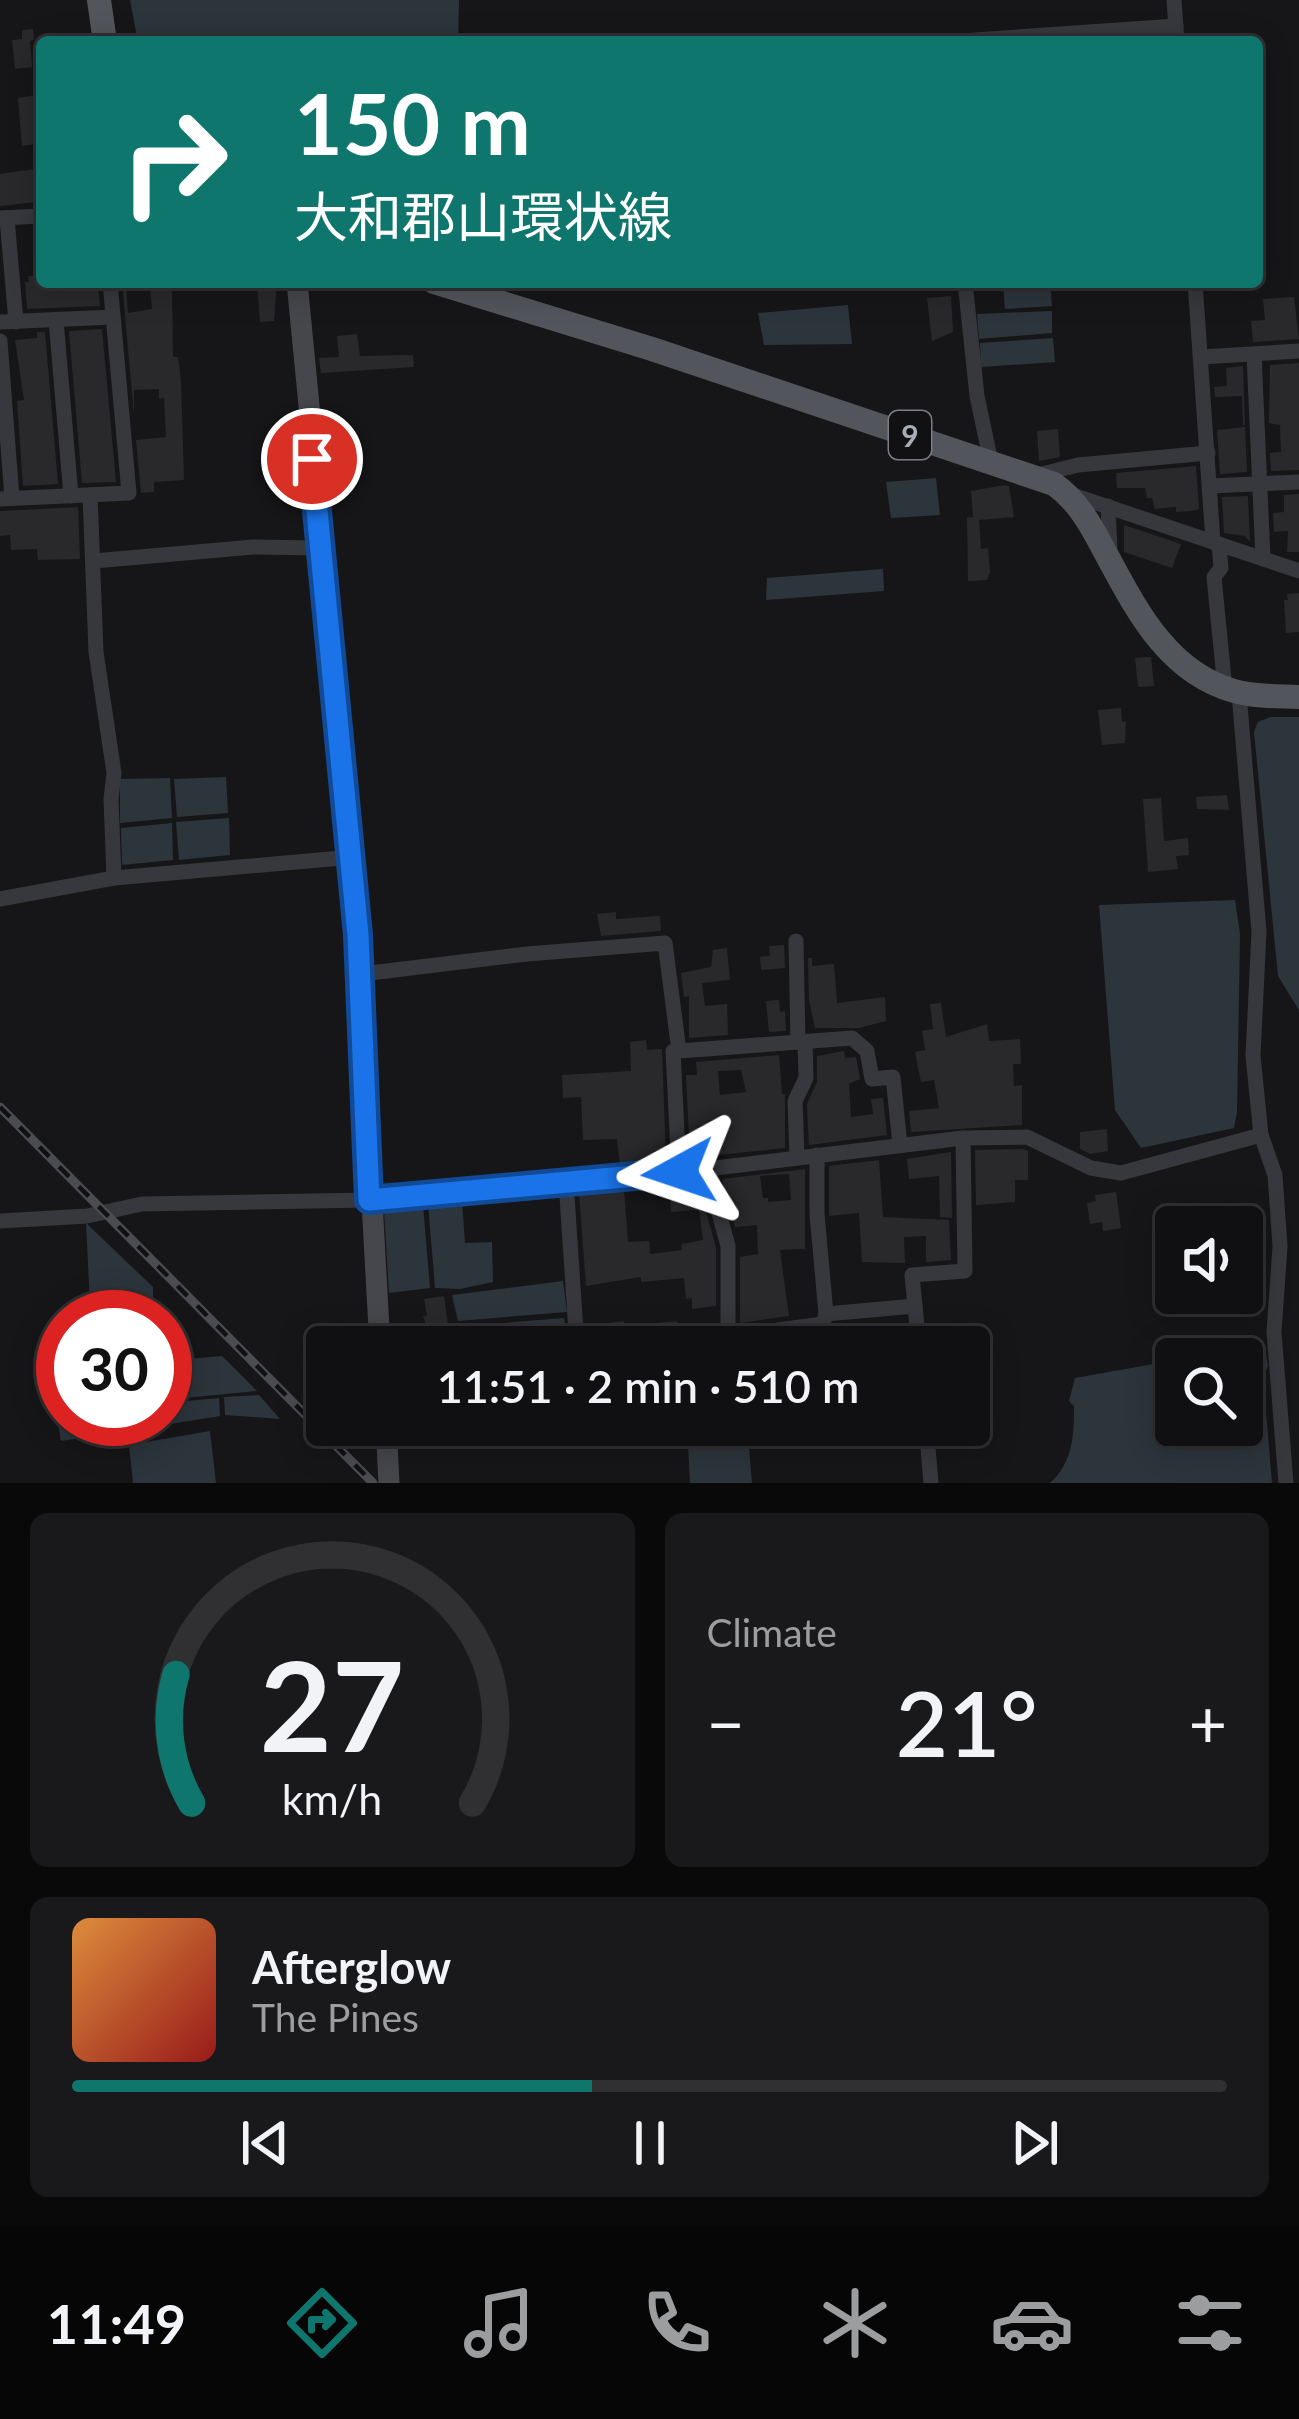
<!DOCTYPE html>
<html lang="en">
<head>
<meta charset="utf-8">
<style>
	:root { --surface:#101012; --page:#19191b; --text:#f1f3f6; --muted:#9c9d9f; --line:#303032; --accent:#0f766e }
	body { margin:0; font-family:Lato,"Noto Sans JP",sans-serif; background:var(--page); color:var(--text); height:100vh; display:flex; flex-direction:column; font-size:45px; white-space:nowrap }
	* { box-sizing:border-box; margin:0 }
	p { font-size:39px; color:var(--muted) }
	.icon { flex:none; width:66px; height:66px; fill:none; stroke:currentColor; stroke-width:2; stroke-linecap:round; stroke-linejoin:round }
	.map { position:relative; height:1483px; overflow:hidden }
	.panel { display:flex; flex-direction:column; gap:30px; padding:30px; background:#09090a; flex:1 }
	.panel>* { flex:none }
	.guide { position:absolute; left:36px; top:36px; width:1227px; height:252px; border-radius:12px; box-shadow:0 6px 30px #0003,0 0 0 3px var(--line); background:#0f766e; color:#fff; overflow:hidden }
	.tools { position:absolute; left:1155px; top:1206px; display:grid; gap:24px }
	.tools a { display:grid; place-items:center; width:108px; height:108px; border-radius:12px; background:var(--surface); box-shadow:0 6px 30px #0003,0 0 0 3px var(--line); font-size:60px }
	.speed { position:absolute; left:36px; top:1290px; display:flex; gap:24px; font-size:60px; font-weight:700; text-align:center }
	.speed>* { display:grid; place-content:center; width:156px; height:156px; border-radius:50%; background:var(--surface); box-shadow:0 6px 30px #0003,0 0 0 3px var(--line); line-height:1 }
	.speed .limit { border:18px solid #d22; background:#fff; color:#111 }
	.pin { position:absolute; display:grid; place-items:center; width:102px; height:102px; color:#fff; margin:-51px; border:6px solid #fff; border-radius:50%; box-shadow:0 3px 12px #0007 }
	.me { position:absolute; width:132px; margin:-66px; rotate:265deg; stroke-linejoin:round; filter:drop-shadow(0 0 9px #0008) }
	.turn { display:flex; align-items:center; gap:42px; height:252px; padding:0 60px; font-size:54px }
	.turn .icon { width:156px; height:156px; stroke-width:2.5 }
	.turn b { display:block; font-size:84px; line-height:102px }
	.big { font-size:90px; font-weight:600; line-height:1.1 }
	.panel .tile { flex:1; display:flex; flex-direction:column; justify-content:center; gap:18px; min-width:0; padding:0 42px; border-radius:18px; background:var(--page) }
	.panel .dial { align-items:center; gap:0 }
	.dial svg { height:312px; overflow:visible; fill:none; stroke:var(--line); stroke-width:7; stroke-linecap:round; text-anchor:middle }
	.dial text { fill:var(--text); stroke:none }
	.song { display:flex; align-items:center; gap:36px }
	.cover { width:144px; height:144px; border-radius:18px; background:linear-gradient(135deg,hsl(30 70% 55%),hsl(0 70% 35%)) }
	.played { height:12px; border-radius:6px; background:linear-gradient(90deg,var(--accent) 45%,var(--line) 45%) }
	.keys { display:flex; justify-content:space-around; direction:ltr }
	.heat { display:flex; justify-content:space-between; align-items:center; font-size:66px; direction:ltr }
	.panel .tiles { flex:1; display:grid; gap:30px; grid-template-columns:1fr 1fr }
	.tile:last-child { grid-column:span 2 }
	.trip { position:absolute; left:306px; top:1326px; width:684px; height:120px; border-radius:12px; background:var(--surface); box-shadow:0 6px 30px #0003,0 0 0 3px var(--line); font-weight:600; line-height:120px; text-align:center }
	.menu { display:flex; height:192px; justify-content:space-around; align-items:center; background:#060607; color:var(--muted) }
	.menu .icon { width:84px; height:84px }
	.menu .current { color:var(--accent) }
	.menu b { font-size:54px; color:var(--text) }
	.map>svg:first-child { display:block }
	.water { fill:#2c353c }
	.building { fill:#29292c; fill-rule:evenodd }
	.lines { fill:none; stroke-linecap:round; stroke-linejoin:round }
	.minor { stroke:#37383d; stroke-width:15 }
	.secondary { stroke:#45474d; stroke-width:21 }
	.primary { stroke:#53555c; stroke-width:24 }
	.rail-casing { stroke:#4a4c52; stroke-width:9 }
	.rail { stroke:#111113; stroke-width:4.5; stroke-dasharray:14; stroke-linecap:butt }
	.route-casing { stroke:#114b97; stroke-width:30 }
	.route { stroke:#1a73e8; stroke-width:21 }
	.labels { text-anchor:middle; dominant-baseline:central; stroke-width:12; stroke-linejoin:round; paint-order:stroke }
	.shield { fill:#111113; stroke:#7b7e86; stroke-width:3 }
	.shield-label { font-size:30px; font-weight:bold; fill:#a8adb8 }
</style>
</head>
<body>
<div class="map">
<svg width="1299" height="1483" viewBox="0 0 1299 1483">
	<rect width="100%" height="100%" fill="#161618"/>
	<g class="water">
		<path d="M130,0h329l-1,42h-320z"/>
		<path d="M1003,282h47l2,24 -47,3z"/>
		<path d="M848,305l4,39 -88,1 -6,-32z"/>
		<path d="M1052,311v22l-73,6 -2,-25z"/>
		<path d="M1053,338l2,24 -74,5 -1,-24z"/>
		<path d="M936,478l4,37 -49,3 -5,-36z"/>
		<path d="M883,569l1,22 -118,9 1,-22z"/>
		<path d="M1270,717h29v293l-21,-34 -24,-244 4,-10z"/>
		<path d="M226,777l2,36 -51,4 -3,-38z"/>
		<path d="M170,778l2,40 -52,5v-44z"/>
		<path d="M229,818l1,37 -51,5 -3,-38z"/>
		<path d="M172,823l1,37 -51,5 -1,-37z"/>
		<path d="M1235,900l5,34 -3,178 -3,16 -93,20 -26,-38 -16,-205z"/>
		<path d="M462,1201l3,42 27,-1 1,40 -33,7 -25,-1 -7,-85z"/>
		<path d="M423,1205l7,83 -41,5 -5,-83z"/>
		<path d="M86,1223l67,64v13l-63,3z"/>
		<path d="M563,1281l4,31 -109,9 -6,-26z"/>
		<path d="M564,1318l3,17 -97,8 -3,-17z"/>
		<path d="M1264,1344l4,22 -5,11 9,106h-222c23,-21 24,-47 24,-77l-5,-5 6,-23 101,-18v65h66v-66h-60z"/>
		<path d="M222,1356l35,35 -92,9v-39z"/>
		<path d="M53,1394h10v25h95l1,3 -4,5 -94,14z"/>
		<path d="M259,1395l21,24 -55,-4 -1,-18z"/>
		<path d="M219,1398l1,18 -56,9 1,-22z"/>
		<path d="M687,1425h60l5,58h-62z"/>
		<path d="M210,1431l6,52h-83l-4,-38z"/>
	</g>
	<g class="building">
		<path d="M33,29l1,11 -4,1 2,26 -17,2 -3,-29 10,-1v-9z"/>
		<path d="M36,95l6,48 -20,3 -4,-48z"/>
		<path d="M34,169l2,33 -36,4v-32z"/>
		<path d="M28,276h14v6l7,3 49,-3 2,24 -73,3 -2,-27h4z"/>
		<path d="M122,282h4l2,31 24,-4 -2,-20 9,-1 -1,-6h11l3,5 1,70h5l3,23 3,100 -30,2v10l-13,1 -5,-53 30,-3 -2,-39 -5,1v-10l-25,1v25z"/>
		<path d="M257,282h20l-3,39 -14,1z"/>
		<path d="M951,296l2,36 -21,9 -5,-43z"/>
		<path d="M1294,297l5,42 -46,3 -2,-21 14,-1 -2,-21z"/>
		<path d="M102,329l14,153 -34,1 -13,-152z"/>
		<path d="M37,332h8l13,152 -35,2 -6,-85 7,-1 -9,-60 22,-2z"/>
		<path d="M357,334l3,22 53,-1 1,12 -93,6 -2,-15 20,-1 -2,-21z"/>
		<path d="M1299,363v107l-28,1 -1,-18 11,-1 -1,-27 -11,-2 1,-58z"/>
		<path d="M1243,366l2,59h-2l-1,-29 -27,1 -1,-10 13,-1 -1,-18z"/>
		<path d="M1245,427l2,45 -27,2 -3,-44z"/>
		<path d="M1058,429l2,28 -21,4 -2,-30z"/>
		<path d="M1196,466l3,43 -7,2 -16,1v-5l-21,2 -3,-11h-5l-2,-10h-28l-1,-15z"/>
		<path d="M1005,485l4,1 5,31 -35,3 2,29 7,-1 2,24 -3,8 -19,1 -1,-63 6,-1 -2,-26z"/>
		<path d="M1299,494v58h-12l1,-21 -14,1 -1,-19 11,-1v-17z"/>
		<path d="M1248,496l2,46 -5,-6 -21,-3 -2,-36z"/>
		<path d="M78,507l2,52 -42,1 -1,-11 -26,1 -1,-15 -10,1v-25z"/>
		<path d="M1124,525l57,19 -9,24 -48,-16z"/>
		<path d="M1299,593v39l-13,1 -2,-33h4l-1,-6z"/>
		<path d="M1151,657l3,29 -16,1 -3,-29z"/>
		<path d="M1121,708l1,14 4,-1 -1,22 -23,2 -4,-35z"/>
		<path d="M1227,795l2,15 -32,-1 -1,-12z"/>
		<path d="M1161,798l3,43 24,-3 1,17 -13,1 2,13 -30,3 -5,-73z"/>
		<path d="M616,912v7l44,-3 1,15 -60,5 -4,-22z"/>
		<path d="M784,945l1,23 -24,2 -1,-13 10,-1 -1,-10z"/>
		<path d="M727,948l3,32 -28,3 3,23 22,-2 1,31 -39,3v-42l-5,1 -3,-24 30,-6 2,-17z"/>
		<path d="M808,958h4v8l22,-2 3,39 48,-6 1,24 -27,7h-44l-6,-28z"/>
		<path d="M779,1000l1,12 5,-1 1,20 -17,1 -3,-31z"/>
		<path d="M941,1003l5,34 41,-13 2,17 31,-2 1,25h-8l1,22 8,-1v40l-111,7 -2,-21 30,-3 -5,-28 -13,2 -6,-30 10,-2 -3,-19 11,-2 -3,-25z"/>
		<path d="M646,1040l1,10 15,-1 4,112 -46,4 -3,-26 -34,1 -2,-43 -18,1 -1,-23 69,-4 -1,-29z"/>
		<path d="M844,1051l1,7 11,-1 4,22 -11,5 2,33 22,-3 -2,-15 12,-1 4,37 -78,10 -2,-41 10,-22v-26z"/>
		<path d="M779,1055l3,39h3v54l-95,10 -4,-83h11l-1,-13zM741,1070l5,22 -26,3 -2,-24z"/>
		<path d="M1107,1129l1,22 -18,3 -10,-5v-17z"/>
		<path d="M1024,1149l4,2v29h-13v22l-39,3 -1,-55z"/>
		<path d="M951,1152l1,66 -12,-1 -1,-41 -30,3 -2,-20z"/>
		<path d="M879,1160l4,57 66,3 2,40 -25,2v-26l-22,1 1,26 -43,-1 -3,-49 -30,3v-50z"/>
		<path d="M805,1169v80l-25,1 9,66 -49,7v-66l18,-3 -1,-29 -22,2 -13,-48zM789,1174l2,26 -23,2v-4h-5l-3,-22z"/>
		<path d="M698,1182l18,66v58l-24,3v-11l-6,1 -2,-21 -43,4v-5l-55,9 -7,-93 45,-4 4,53 21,-1 1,13 32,-4 -1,-6 22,-4 -4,-30 -28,2 -2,-27z"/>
		<path d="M1116,1192l5,36 -18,3 -1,-9 -12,2 -3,-21 9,-2 -1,-6z"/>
		<path d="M444,1296l5,36 -20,2 -6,-18h4l-3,-17z"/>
		<path d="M624,1321l1,5 52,-5 1,10 -34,4 -9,12h-19l-4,-25z"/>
	</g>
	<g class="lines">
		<g class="minor">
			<path d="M1174,0l3,42"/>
			<path d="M946,42l230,-16"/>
			<path d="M0,218l42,-2"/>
			<path d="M7,218l9,104"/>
			<path d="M965,282l12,114 14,66"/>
			<path d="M1195,282l18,260"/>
			<path d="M56,320l15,176"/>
			<path d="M0,322l113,-5"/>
			<path d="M0,341l12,157"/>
			<path d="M1254,354l9,205"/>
			<path d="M1201,357l98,-6"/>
			<path d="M1038,475l40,-10 130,-12"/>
			<path d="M1210,486l89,-4"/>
			<path d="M1070,494l229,77"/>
			<path d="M90,495l6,157 18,121 -3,26 3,79"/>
			<path d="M0,499l129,-6 -19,-211"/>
			<path d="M1108,506l2,45"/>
			<path d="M1219,544l2,24 -7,9 11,112"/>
			<path d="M94,561l159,-14 67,1"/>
			<path d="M1239,693l20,239 -6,124 8,79 14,40 5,71 -6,86 12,151"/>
			<path d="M0,899l114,-21 239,-21"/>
			<path d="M796,941l2,101"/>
			<path d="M362,974l165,-20 138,-11 14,108 173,-13 15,13 5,28 21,-2 7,68"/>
			<path d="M817,1155v59l9,100"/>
			<path d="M797,1158l-2,-57 11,-23 -1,-36"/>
			<path d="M707,1169l21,77v89"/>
			<path d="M679,1172l-6,-121h6"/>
			<path d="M566,1181l11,166"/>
			<path d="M0,1221l87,-5 55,-12 227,-4 338,-31 256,-31 64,-1 64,31 30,5 140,-38"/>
			<path d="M647,1347l176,-23 3,-10 89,-8"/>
			<path d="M919,1347l-7,-72 53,-4 -2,-133"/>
			<path d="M926,1425l5,58"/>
		</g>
		<g class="secondary">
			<path d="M297,282l56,575 27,490"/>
			<path d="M386,1425l3,58"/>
		</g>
		<g class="primary">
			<path d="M99,0l6,42"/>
			<path d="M434,282l218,67 402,135c24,17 37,41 50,66 31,57 62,122 130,141 20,6 44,5 65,6"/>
		</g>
		<g class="rail-casing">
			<path id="rail" d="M0,1107l373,376"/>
		</g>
		<use href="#rail" class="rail"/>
	</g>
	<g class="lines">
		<g class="route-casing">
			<path id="route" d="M312,459l46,476 11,265 310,-28"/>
		</g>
		<use href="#route" class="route"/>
	</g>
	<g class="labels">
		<rect class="shield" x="889" y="411" width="42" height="48" rx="9"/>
		<g class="shield-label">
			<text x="910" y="435">9</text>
		</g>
	</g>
</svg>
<div class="tools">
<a><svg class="icon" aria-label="sound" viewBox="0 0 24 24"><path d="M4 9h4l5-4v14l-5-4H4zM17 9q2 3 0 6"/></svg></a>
<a><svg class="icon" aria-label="search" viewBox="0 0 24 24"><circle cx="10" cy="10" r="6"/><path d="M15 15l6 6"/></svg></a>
</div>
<div class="speed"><div class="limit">30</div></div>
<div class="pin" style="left:312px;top:459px;background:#d93025"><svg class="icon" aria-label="arrive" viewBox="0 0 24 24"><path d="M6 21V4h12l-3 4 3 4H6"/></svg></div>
<svg class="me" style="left:679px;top:1172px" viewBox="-20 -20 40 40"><path d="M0-17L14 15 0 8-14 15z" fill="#1a73e8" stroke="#fff" stroke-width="4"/></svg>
<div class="trip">11:51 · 2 min · 510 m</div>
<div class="guide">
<div class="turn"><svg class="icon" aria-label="right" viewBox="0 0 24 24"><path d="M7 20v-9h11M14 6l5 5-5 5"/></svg><div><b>150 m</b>大和郡山環状線</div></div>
</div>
</div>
<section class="panel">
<div class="tiles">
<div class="tile dial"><svg viewBox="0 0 100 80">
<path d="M14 69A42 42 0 1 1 86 69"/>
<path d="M14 69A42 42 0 0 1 10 36" stroke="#0f766e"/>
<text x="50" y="56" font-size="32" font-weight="700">27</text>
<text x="50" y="72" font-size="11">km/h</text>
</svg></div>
<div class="tile"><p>Climate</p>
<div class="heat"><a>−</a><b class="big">21°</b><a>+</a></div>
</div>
<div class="tile">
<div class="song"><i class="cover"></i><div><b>Afterglow</b><p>The Pines</p></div></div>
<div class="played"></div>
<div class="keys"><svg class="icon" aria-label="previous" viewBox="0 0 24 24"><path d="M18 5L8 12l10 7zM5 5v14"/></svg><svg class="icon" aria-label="pause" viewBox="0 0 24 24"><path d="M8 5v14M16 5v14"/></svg><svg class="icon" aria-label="next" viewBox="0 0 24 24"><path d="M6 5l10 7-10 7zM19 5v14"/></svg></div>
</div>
</div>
</section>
<nav class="menu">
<b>11:49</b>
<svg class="icon current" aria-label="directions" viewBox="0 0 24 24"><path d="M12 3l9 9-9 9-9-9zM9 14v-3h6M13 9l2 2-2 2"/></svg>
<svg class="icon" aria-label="music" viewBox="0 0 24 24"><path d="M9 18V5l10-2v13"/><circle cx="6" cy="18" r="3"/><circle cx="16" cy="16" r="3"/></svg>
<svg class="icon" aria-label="phone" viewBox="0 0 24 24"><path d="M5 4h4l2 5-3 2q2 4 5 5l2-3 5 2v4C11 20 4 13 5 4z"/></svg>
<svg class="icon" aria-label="climate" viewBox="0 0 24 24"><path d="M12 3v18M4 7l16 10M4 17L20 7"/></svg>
<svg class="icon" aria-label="car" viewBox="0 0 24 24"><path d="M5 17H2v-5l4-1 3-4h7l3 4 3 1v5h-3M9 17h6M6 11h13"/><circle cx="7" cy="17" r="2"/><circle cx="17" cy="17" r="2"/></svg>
<svg class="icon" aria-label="filters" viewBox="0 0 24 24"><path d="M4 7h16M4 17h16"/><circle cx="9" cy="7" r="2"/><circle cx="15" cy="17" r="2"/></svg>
</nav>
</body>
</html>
